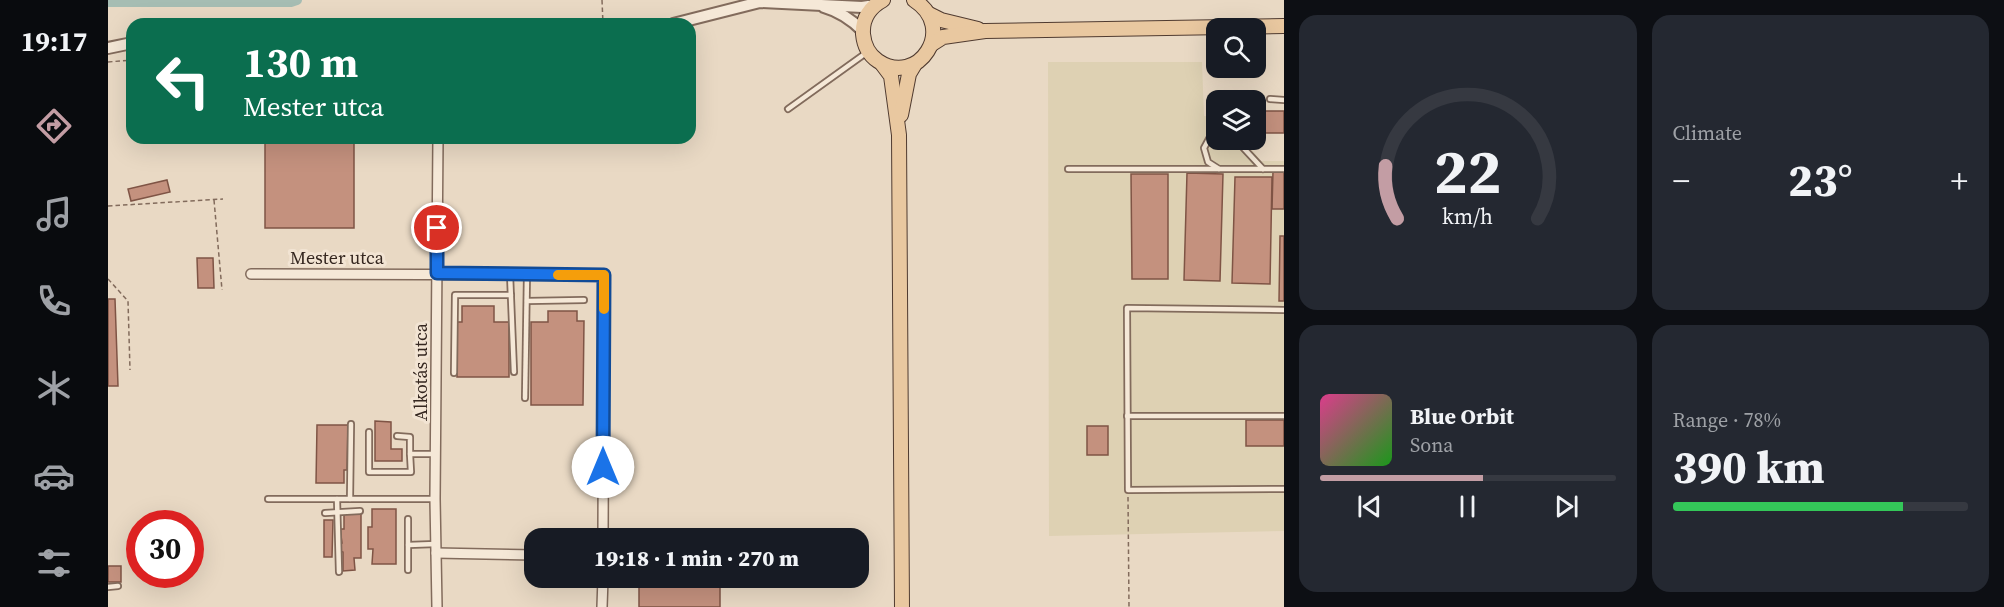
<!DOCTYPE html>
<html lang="en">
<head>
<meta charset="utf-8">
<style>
	:root { --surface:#171b24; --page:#242831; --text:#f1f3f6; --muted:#9ea1a6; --line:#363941; --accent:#c39da4 }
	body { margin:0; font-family:"Source Serif 4",serif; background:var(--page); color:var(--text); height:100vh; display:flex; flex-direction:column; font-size:22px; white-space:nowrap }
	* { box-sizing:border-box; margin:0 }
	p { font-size:20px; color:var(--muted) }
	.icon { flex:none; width:33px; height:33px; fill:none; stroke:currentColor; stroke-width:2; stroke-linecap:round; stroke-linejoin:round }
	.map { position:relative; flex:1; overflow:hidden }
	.drawer { display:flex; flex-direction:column; gap:15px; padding:15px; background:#0d0f14; width:720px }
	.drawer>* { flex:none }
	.banner { position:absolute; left:18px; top:18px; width:570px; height:126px; border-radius:18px; box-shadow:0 6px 24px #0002; background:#0b6e4f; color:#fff; overflow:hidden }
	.fabs { position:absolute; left:1098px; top:18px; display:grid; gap:12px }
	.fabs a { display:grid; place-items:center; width:60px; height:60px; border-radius:12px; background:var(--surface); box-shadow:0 6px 24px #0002; font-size:30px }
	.speed { position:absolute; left:18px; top:510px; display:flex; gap:12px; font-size:30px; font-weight:700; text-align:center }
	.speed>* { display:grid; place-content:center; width:78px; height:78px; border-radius:50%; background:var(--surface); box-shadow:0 6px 24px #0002; line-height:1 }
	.speed .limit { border:9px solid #d22; background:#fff; color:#111 }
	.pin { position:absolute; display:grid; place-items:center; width:51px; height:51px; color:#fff; margin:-26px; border:3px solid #fff; border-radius:50%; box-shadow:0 2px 6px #0007 }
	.me { position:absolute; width:66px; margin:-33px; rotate:0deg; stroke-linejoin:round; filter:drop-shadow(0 0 4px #0008) }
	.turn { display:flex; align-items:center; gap:21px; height:126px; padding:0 18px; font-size:27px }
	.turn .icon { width:78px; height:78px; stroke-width:2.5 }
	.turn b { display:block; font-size:42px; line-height:51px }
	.big { font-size:45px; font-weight:800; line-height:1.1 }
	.drawer .card { flex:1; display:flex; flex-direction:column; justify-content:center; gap:9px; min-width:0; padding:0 21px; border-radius:18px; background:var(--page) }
	.drawer .dial { align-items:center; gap:0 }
	.dial svg { height:156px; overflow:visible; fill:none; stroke:var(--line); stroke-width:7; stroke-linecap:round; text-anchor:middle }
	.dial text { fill:var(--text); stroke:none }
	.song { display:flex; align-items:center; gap:18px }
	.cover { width:72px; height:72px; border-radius:9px; background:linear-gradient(135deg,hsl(330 70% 55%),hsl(120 70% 35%)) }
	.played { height:6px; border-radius:3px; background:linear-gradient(90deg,var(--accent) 55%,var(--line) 55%) }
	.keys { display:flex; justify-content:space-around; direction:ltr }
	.heat { display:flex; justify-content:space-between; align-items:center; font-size:33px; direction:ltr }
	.charge { height:9px; border-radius:4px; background:linear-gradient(90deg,#34c759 78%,var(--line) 0) }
	.drawer .tiles { flex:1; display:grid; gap:15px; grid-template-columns:repeat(2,1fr) }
	.trip { position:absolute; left:416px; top:528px; width:345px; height:60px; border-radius:18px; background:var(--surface); box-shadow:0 6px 24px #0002; font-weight:800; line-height:60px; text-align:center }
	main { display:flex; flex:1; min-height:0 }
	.dock { display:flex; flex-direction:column; width:108px; justify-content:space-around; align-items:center; background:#090b0e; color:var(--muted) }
	.dock .icon { width:42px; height:42px }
	.dock .active { color:var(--accent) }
	.dock b { font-size:27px; color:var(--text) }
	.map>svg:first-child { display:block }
	.farmland { fill:#ded1b3 }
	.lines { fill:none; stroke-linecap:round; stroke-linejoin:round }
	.canal { stroke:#a6bdb3; stroke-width:10 }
	.building { fill:#c4917e; stroke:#7f5445; stroke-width:1.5 }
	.service-casing { stroke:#826b5c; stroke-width:8 }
	.minor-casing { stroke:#826b5c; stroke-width:12 }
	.tertiary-casing { stroke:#826b5c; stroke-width:14 }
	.primary-casing { stroke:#503b30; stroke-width:16 }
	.path { stroke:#826b5c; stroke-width:1.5; stroke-dasharray:4.5 3; stroke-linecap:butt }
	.service { stroke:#f5e8d7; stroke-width:4.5 }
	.minor { stroke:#f5e8d7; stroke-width:9 }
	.tertiary { stroke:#f5e8d7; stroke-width:10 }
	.primary { stroke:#e9c8a0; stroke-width:14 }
	.route-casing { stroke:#114b97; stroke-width:15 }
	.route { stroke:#1a73e8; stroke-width:10 }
	.slow { stroke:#f59e0b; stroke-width:10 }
	.labels { text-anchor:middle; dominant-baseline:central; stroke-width:6; stroke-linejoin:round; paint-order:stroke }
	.street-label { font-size:18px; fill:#34261f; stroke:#f2e4d3 }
</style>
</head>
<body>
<main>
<nav class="dock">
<b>19:17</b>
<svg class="icon active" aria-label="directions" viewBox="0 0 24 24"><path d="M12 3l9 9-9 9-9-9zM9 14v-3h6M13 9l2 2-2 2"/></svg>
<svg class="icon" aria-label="music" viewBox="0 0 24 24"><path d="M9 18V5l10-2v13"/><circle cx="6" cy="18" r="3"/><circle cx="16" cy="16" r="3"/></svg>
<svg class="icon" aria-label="phone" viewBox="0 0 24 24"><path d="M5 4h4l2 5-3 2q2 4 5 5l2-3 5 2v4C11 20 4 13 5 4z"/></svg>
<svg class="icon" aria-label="climate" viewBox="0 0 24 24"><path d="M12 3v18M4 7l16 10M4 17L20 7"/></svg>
<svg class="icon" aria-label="car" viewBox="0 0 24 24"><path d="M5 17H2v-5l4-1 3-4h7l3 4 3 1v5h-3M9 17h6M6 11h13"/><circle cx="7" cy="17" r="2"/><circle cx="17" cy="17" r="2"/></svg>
<svg class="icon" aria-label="filters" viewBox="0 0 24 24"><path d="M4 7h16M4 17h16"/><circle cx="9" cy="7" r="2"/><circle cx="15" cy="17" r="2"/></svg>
</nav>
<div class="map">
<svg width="1176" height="607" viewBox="0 0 1176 607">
	<rect width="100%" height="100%" fill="#e9d9c4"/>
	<path class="farmland" d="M940,62h154l2,54 12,1v23h28l17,21h23v370l-235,5z"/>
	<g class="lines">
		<path class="canal" d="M0,2h183l6,-2"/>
	</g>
	<g class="building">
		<rect x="1149" y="111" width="27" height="22"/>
		<rect x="157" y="138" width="89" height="90"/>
		<path d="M1165,171h11v38h-12z"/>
		<path d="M1079,173l36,1 -3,107 -36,-1z"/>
		<path d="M1023,174h37v105h-36z"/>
		<path d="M1127,177h37l-2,107 -38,-1z"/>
		<path d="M59,180l3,12 -39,9 -3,-12z"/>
		<path d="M1172,236h4v65h-5z"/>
		<path d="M89,258h16l1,30h-16z"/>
		<path d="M0,299h7l3,87h-10z"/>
		<path d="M354,306h32v16h15v55h-52v-55h5z"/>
		<path d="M440,311h29v10h7l-1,84h-52v-83h17z"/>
		<rect x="1138" y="420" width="38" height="26"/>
		<path d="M267,421l16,1v27h11v12h-27z"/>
		<path d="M209,425h31l-1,45h-3v13h-28z"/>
		<rect x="979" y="426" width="21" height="29"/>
		<path d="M264,509h24v55h-24l1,-15h-5v-22h4z"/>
		<path d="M236,513h17v45h-7l1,12 -12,1v-19l-4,-1v-8h3l-2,-14h4z"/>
		<path d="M216,520h9l-1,37h-8z"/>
		<rect x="0" y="566" width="13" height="16"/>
		<rect x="531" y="578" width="81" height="29"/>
	</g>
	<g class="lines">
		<g class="service-casing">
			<g id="service">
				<path d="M1162,99l14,1"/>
				<path d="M680,109l78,-56"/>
				<path d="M1108,136l-6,1 -6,11 4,14 11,7"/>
				<path d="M1128,140l27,29"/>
				<path d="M960,169h216"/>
				<path d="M402,274l4,98"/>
				<path d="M419,301l57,-1"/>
				<path d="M1176,310l-157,-2 1,182 156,-1"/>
				<path d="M346,373l1,-78h56"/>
				<path d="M417,398l2,-124"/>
				<path d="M1019,416h157"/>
				<path d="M261,432v40h42l-1,-18h26"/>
				<path d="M289,436l13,1v17"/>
				<path d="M160,499h167"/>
				<path d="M229,499l2,73"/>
				<path d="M242,499l1,-75"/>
				<path d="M217,513l35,-2"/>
				<path d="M300,519v51"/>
				<path d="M300,545l28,-1"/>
				<path d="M0,587l10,-1"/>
			</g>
		</g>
		<g class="minor-casing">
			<g id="minor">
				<path d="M143,274l353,1 -1,263"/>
				<path d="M328,553l98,2"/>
				<path d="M329,607l-2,-108 3,-361"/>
				<path d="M494,607l1,-29"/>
			</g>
		</g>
		<g class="tertiary-casing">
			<g id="tertiary">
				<path d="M716,7c14,4 28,13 39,24"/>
				<path d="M565,24l87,-22 102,5 13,-2"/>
				<path d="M0,48l24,-5"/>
			</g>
		</g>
		<g class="primary-casing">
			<g id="primary">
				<path d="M775,0c-13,7 -21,19 -20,34 1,11 6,21 15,27 40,27 80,-33 36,-61"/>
				<path d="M821,14l12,6 37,9"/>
				<path d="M824,44l11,-7 42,-6 299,-5"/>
				<path d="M774,64l9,12 8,59 3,472"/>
				<path d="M793,115l8,-41 6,-10"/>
			</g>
		</g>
		<g class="path">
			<path d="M494,0l1,24"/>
			<path d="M0,62l24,-2"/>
			<path d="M106,200l8,90"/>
			<path d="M0,206l115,-7"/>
			<path d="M0,279l20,22 2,69"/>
			<path d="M1020,497l1,110"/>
		</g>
		<use href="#service" class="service"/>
		<use href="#minor" class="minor"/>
		<use href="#tertiary" class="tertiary"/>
		<use href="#primary" class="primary"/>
	</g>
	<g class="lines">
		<g class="route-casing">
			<path id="route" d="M329,228v45l167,2 -1,192"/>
		</g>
		<use href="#route" class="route"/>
		<path class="slow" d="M450,275h46v34"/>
	</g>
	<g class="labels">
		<g class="street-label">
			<text x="229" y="257">Mester utca</text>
			<text transform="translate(312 372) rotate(-90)">Alkotás utca</text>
		</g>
	</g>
</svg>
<div class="fabs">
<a><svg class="icon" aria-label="search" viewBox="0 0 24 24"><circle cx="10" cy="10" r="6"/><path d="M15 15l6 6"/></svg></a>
<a><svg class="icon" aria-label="layers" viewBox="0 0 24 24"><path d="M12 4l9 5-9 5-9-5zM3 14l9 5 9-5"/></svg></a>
</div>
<div class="speed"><div class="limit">30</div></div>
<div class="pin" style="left:329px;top:228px;background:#d93025"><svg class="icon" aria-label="arrive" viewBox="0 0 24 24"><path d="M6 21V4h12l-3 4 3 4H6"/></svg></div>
<svg class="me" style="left:495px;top:467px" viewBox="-20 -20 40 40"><circle r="19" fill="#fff"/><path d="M0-13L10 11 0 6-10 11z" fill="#1a73e8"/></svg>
<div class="trip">19:18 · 1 min · 270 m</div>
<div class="banner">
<div class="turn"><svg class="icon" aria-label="left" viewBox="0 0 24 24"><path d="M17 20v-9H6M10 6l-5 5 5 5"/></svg><div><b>130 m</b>Mester utca</div></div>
</div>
</div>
<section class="drawer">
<div class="tiles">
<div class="card dial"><svg viewBox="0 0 100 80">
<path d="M14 69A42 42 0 1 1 86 69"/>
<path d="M14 69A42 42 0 0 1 8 42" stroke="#c39da4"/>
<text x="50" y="56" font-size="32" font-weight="700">22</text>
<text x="50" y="72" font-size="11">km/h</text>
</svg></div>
<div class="card"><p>Climate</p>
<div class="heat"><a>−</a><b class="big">23°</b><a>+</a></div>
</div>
<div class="card">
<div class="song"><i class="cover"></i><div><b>Blue Orbit</b><p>Sona</p></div></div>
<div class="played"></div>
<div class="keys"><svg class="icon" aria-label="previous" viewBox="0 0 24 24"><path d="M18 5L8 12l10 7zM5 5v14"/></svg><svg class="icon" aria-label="pause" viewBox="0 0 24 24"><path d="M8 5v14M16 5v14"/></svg><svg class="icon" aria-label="next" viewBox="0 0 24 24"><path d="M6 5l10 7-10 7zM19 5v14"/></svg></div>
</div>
<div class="card"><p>Range · 78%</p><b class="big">390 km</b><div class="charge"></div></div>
</div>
</section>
</main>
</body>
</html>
